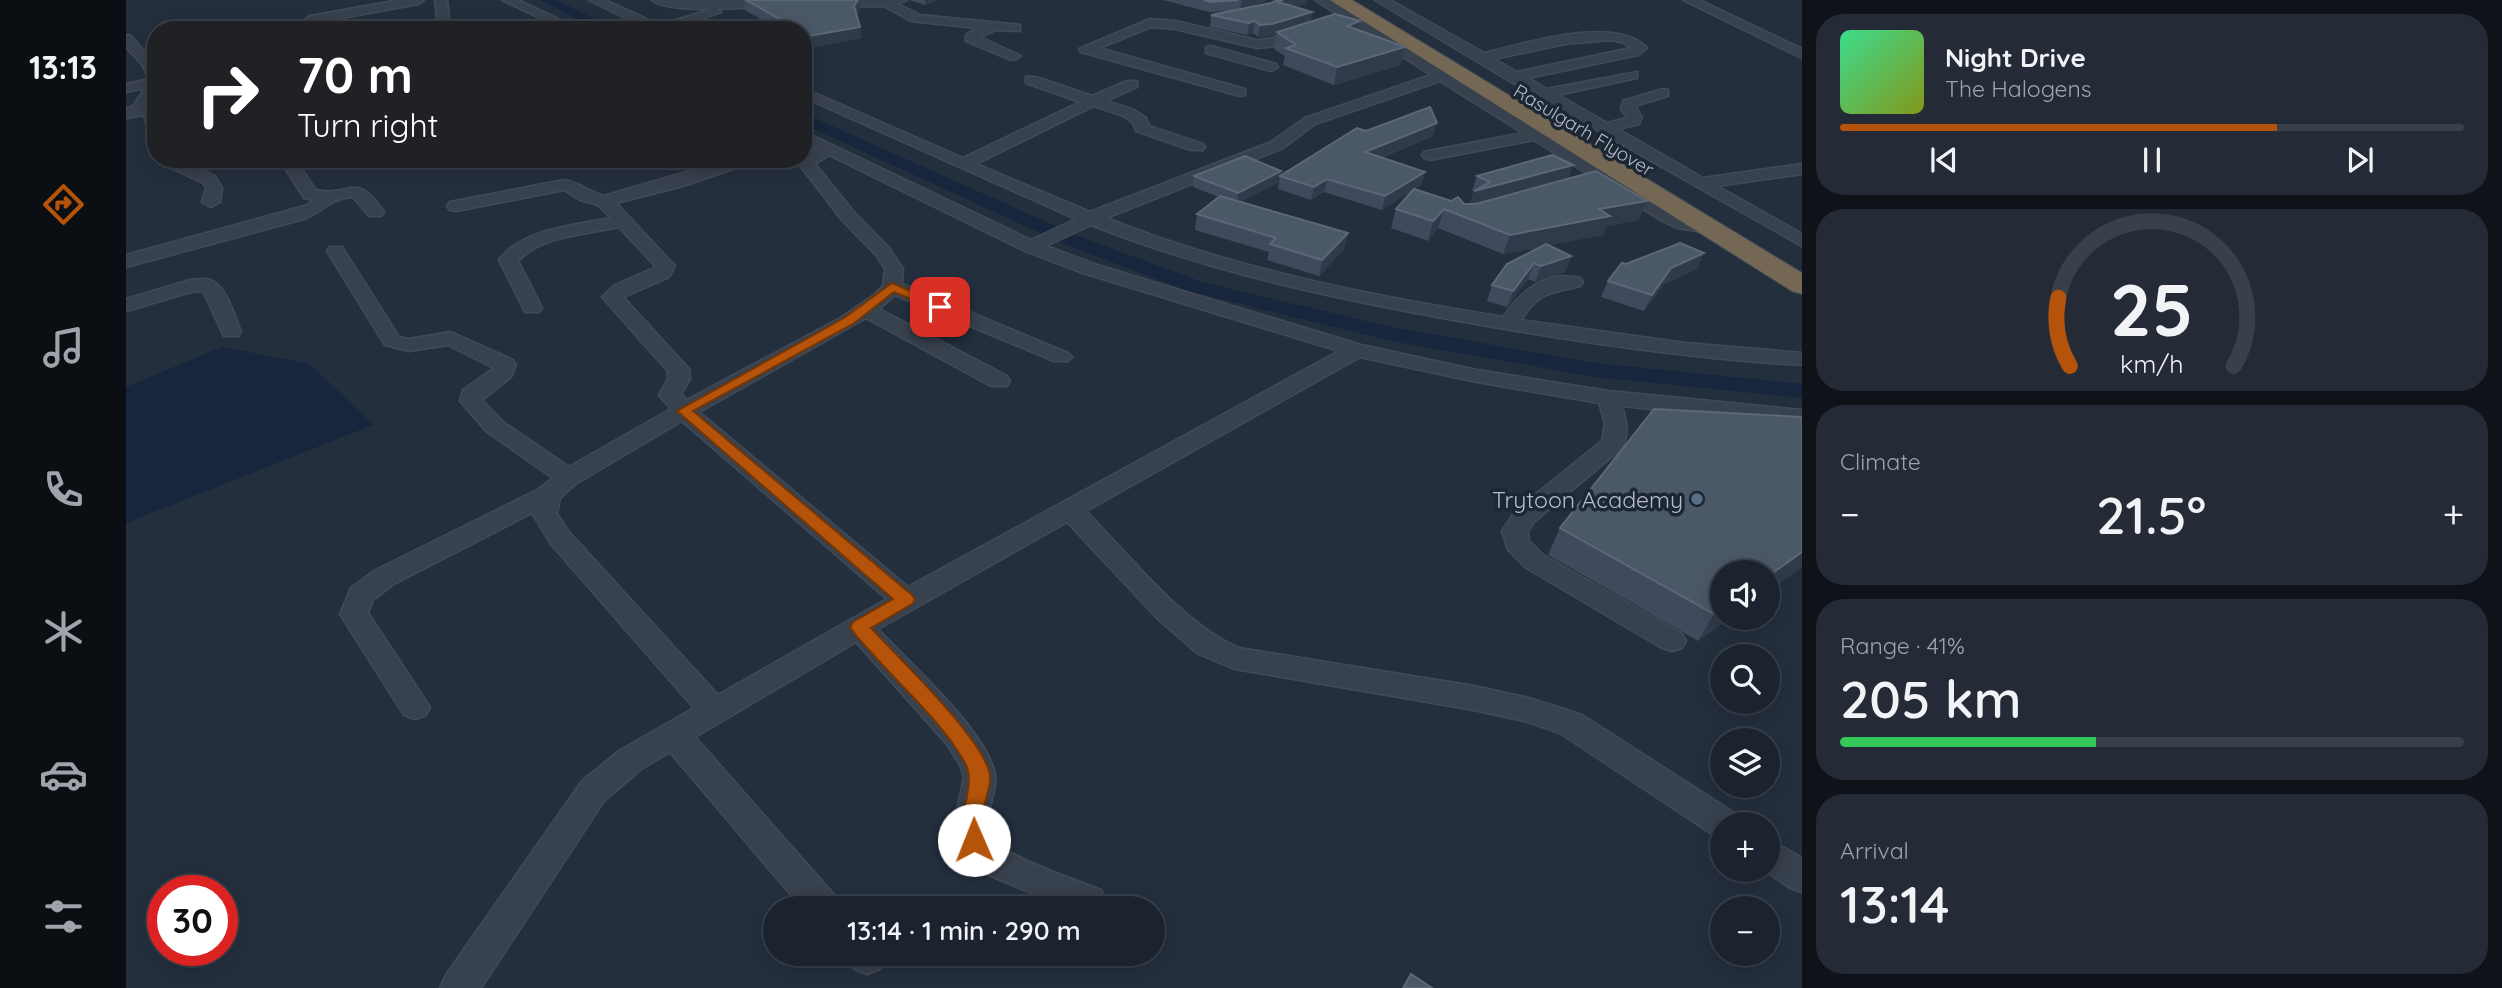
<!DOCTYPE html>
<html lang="en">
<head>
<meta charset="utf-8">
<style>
	:root { --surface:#1b232e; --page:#242b36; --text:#f1f3f6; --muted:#a0a4aa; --line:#39404a; --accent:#b45309 }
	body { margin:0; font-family:Quicksand,sans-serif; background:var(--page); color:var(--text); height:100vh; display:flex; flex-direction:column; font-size:26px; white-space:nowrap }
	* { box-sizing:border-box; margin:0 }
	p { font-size:23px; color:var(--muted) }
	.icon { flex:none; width:38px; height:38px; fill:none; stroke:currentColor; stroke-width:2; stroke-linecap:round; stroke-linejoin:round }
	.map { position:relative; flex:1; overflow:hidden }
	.side { display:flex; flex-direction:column; gap:14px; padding:14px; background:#0f1319; width:700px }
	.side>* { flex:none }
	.guide { position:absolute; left:21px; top:21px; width:665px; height:147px; border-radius:28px; box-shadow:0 4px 18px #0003,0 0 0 2px var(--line); background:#202124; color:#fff; overflow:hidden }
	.controls { position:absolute; left:1584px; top:560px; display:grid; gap:14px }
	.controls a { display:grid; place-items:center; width:70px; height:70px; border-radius:50%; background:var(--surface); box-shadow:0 4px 18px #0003,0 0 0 2px var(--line); font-size:35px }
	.speed { position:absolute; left:21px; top:875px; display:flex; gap:14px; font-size:35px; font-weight:700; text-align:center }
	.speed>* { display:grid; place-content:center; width:91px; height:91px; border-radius:50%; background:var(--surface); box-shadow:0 4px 18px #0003,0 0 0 2px var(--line); line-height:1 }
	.speed .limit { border:10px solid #d22; background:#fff; color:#111 }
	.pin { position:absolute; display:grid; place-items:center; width:60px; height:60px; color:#fff; margin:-30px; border-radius:14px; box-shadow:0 4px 10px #0006 }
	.me { position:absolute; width:77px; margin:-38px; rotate:359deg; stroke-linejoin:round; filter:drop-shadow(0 0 5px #0008) }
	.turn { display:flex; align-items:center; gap:24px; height:147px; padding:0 35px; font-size:32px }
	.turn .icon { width:91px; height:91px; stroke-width:2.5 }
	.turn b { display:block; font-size:49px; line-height:60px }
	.big { font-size:52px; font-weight:600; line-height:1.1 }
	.side .tile { flex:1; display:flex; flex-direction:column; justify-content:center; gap:10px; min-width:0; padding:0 24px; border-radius:28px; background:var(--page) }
	.side .dial { align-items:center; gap:0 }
	.dial svg { height:182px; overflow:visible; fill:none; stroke:var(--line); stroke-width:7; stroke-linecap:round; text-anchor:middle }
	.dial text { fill:var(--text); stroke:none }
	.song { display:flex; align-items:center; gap:21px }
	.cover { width:84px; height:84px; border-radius:10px; background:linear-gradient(135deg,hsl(150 70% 55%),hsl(70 70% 35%)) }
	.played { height:7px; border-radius:4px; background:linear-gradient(90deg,var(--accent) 70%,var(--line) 70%) }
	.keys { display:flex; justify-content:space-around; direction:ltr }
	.heat { display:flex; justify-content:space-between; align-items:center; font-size:38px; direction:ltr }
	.charge { height:10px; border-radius:5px; background:linear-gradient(90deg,#34c759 41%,var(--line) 0) }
	.trip { position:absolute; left:637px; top:896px; width:402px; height:70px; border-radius:35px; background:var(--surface); box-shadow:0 4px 18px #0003,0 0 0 2px var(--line); font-weight:600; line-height:70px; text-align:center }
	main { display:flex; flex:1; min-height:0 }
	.tab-bar { display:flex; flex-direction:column; width:126px; justify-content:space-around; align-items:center; background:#0b0e12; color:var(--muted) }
	.tab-bar .icon { width:49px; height:49px }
	.tab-bar .selected { color:var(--accent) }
	.tab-bar b { font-size:32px; color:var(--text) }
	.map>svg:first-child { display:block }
	.water { fill:#17263c }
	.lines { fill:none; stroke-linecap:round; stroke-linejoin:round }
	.canal { fill:#17263c; fill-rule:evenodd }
	.minor-casing { stroke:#414a57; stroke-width:3 }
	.highway-casing { stroke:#434c59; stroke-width:2 }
	.minor { fill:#38414e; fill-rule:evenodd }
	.highway { fill:#746855; fill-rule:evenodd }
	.wall { fill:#3f4b5c }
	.shaded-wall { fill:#2f3b4b }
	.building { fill:#4b5868; stroke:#5c6777; stroke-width:2 }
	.route { fill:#b45309; stroke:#753606; stroke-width:2 }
	.service-dot { fill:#5c6f8a; stroke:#1d2633; stroke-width:2.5 }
	.labels { text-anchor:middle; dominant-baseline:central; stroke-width:7; stroke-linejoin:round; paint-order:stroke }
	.far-street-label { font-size:19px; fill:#b4bcc9; stroke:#1d2633 }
	.poi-label { font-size:23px; fill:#b4bcc9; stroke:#1d2633; text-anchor:end }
</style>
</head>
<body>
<main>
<nav class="tab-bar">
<b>13:13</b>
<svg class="icon selected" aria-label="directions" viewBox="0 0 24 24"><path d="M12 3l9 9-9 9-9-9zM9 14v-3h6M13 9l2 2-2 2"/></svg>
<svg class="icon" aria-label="music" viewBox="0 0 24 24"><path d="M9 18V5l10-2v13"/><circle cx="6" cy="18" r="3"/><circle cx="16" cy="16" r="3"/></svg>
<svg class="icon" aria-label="phone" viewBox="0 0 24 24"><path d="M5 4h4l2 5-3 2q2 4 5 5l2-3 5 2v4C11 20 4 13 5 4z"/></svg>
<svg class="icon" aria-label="climate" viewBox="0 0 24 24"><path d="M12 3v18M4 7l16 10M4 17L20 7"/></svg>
<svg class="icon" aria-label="car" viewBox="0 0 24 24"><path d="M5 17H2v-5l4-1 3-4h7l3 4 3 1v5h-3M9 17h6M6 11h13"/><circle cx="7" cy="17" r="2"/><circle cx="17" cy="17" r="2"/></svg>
<svg class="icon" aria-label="filters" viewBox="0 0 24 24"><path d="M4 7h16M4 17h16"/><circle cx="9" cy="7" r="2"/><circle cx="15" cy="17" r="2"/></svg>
</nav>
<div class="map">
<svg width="1676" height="988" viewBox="0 0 1676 988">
	<rect width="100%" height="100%" fill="#242f3e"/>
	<path class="water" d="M96,347l88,17 63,61 -247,98v-136z"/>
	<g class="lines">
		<g class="canal">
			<path d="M414,0h16l61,30h-18z"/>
			<path d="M677,113l275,123 124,46 189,45 204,36 207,21v14l-207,-21 -204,-36 -203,-50 -124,-47 -261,-120z"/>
		</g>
		<g class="minor-casing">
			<g id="minor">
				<path d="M273,0h25l-6,4 -108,20 -6,-4 6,-4z"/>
				<path d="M309,0h12l3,30h-12z"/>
				<path d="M376,0h16l64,30h-17z"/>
				<path d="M463,0h16l55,25 55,-17 6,4 -50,18h-21z"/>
				<path d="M526,0h128l1,2 -6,4c-27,1 -103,9 -123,-6z"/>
				<path d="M698,0h83l-9,4 22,11 100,10v6l-24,-1 -16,7 41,19 -7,4 -5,-1 -43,-18v-6l10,-7 -65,-7 -27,-15 -58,1 -6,-4z"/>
				<path d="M1189,0h14l345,213 13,6 29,5 3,4 -9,5 -33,-5 -15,-7 -128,-81 -104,20 -6,-2 -2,-3 2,-3 99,-19 -83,-52 -125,43 -32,24 -177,70c128,51 262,77 397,99 18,-26 43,-47 77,-39l3,4 -3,4c-31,8 -40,5 -59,34l164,23 117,10v12c-110,-6 -218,-22 -326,-41 -131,-23 -261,-50 -385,-99l-45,21 51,19 264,80 116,25 131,21 194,19v14l-180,-18c4,14 8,29 -1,43l-87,73 -6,9 1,10 14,14 139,79 4,7 -4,7 -10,3 -10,-3 -137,-81 -17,-17 -6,-19 14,-21 86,-69 3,-18 -6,-20 -122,-21 -117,-25 -274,154c43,44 97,113 153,137l235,38 55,12 53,17 154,99 4,10h-18v13l-10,-3 -152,-101 -32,-11 -54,-12 -239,-41 -38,-16 -39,-34 -91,-97 -189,107c32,35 107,100 117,145 4,19 -15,43 -3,63 12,20 85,43 109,53l5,11 -3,7h-36l-88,-37 -22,-31 -1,-25 8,-38 -4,-12 -14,-22 -90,-101 -161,95 141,160 5,11h-39l-132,-156 -29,17 -37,32 -123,187h-41l6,-13 136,-194 37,-30 75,-43 -143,-164 -19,-31 -140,72 -19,15 -5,13 62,94 -4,8 -11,4 -11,-4 -64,-101 11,-26 23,-17 165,-82 14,-11 -66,-46 -27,-31 3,-11 31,-22 -46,-23 -39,6 -24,-6 -58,-94 3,-4h12l57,90 10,2 42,-7 62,28 3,5 -5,12 -29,23 21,22 66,45 102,-58 -12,-14 9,-16 -1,-9 -65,-73 13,-12 41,-18 -37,-40c-31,7 -79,9 -101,34l24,47 -3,4h-14l-26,-52c22,-31 77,-35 112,-42l-13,-13 -18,-5 -16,-10 -108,21 -6,-1 -3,-4 3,-4 114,-22c15,2 25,12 40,16l127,-37h25l-2,3 -71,24 -67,17 59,63 -6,11 -46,20 66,72 1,10 -9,15 6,6 155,-83 32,-22 9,-9 2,-17 -9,-14 -35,-36 -42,-55 7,-9 11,-6 -14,-7v-11l228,109 45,-21 -273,-122v-9l160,70 117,-56 -54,-19v-6h10l56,19 35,-15h10v6l-31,14 28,9 12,8 3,8 54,18 2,3 -2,3h-12l-55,-19 -3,-8 -9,-7 -30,-10 -118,58 114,48 181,-70 34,-24 126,-43zM703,155l196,96 58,22 256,78 -431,236 -209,-175 167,-94 125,68h16l3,-5 -3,-5 -128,-67 16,-14 159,66h14l4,-4 -4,-4 -166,-69 1,-15 -14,-21 -36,-37 -38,-47zM556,421l205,178 -169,96 -149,-163 -12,-18 3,-16 17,-15z"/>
				<path d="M1249,0h15l94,53c39,-9 132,-39 163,-5l-9,7 -110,23 19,11 90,-17v6l-79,17 49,28 20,-5 -6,-9 2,-8 40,-12 5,1v6l-33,10 7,11 -3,7 -21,5 85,49 99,-14v10l-85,12 85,48v12l-294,-166zM1485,40l14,3 6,5 -114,24 -23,-13 71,-15z"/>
				<path d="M1557,0h16l103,49v9z"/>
				<path d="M1024,19l25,2 82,19 12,-1 37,-12 6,4 -36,15 -19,2 -82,-19 -24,-2 -52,21 146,41v6l-5,1 -159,-44 -2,-3z"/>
				<path d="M0,35l5,1 25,29v29l-9,13 9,3v25l-8,-5 -4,-15 -18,3v-9l7,-3 12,-18 -19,4v-8l23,-5 -6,-13 -17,-19z"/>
				<path d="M1085,46l65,18 2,3 -7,4 -65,-18v-6z"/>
				<path d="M43,159h91l-8,5 -57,2 20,10 7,12 -2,14 -9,5 -9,-5 4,-14 -3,-5 -32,-15 -4,-6z"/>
				<path d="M153,159h16l21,31c36,8 38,-21 68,22l-3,4h-12l-16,-19c-20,0 -31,15 -49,22l-178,48v-12l182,-50 5,-5 -9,-2z"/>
				<path d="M81,279c20,5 27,36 34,53l-3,4h-14l-21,-45 -12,1 -65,19v-12l64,-19z"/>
				<path d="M1642,839l34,19v34l-12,-4 -26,-18h4z"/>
				<path d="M720,954h38l1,3 -5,12 -13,5 -13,-5z"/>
			</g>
		</g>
		<g class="highway-casing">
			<path id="highway" d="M1204,0h22l450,273v21l-10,-3z"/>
		</g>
		<use href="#minor" class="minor"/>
		<use href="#highway" class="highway"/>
	</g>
	<g class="wall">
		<path d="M618,0h115l1,9 -3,6 3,12 1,11 -51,10 -7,-4v-14h-24l-34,-20z"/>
		<path d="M783,0h29l-13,5z"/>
		<path d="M1037,0h104l-19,8 59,-5 -12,4 17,5 -2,10 50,-1 -2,9 43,35 -67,20 -51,-20 2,-9 -11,-7 3,-15 -7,2 -12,1 -5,-4 -6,2 -37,-8 1,-12 18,-4 -20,1z"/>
		<path d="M1240,131l67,5 -52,22 44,14 -4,13 -6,4 36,12 13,3h6l4,-13h-2l5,-15 91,3 71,41 -33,6 -3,9 -55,10 23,11 -6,16 -30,10 -7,-3 -21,28 -20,-6 5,-16 50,-38 -39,7 -65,-26 -10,13 -37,-13 5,-19 17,-19 -31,20 -58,-18 -13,8 -33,-11 2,-13z"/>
		<path d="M1155,171l-2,11 -39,20 104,47 -25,27 -52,-16 2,-8 -74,-22 2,-16 22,-17 -26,-10 1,-11z"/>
		<path d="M1500,264l71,5 -33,15 -20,27 -43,-14 7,-16z"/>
		<path d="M1434,528l242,39 -34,24v-19l-46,46h8l-32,23 -150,-86z"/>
	</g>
	<g class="shaded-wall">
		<path d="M732,0h1l1,9 -5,9 -1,-12z"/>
		<path d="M799,0h13l-13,5z"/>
		<path d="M1116,0h25l-27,10z"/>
		<path d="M1157,0h24v3l-31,11 2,-12z"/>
		<path d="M1186,12l-3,12 -32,8v2l-7,2 -12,1 2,-12z"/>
		<path d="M1129,21l-2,12 -6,2 2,-12z"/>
		<path d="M1234,21l-4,17 -9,-12z"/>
		<path d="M734,27l1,11 -51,10 -1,-12z"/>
		<path d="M1279,47l-4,18 -67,20 3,-18z"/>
		<path d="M1311,123l-4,13 -71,29 3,-13z"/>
		<path d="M1447,165l-5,15 -99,26 5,-15z"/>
		<path d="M1155,171l-2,11 -42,22 1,-11z"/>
		<path d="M1299,172l-4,13 -39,25 3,-14z"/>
		<path d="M1201,179l-3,13 -13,8 3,-13z"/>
		<path d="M1521,201l-8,19 -33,6 -3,9 -100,19 7,-19 89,-26z"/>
		<path d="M1318,209l-6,19 -10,13 5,-20z"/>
		<path d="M1222,233l-4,16 -25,27 3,-16z"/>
		<path d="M1578,253l-7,16 -33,15 -20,27 8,-16 19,-27z"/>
		<path d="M1445,256l-6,16 -30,10 6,-16z"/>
		<path d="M1408,263l-6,16 -21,28 6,-16z"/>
		<path d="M1676,552v15l-34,24v-15z"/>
		<path d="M1596,608v10h8l-32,23 16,-27z"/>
	</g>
	<g class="building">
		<path d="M620,0h112l-4,6 6,21 -51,9 -6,-4v-2h-4z"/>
		<path d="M1078,0h34l-27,2z"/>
		<path d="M1151,0h6l-5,2 34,10 -40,12 -12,1 -5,-4 -6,2 -38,-8 60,-12z"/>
		<path d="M1209,14l25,7 -13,5 58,21 -68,20 -51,-19 10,-3 -19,-13z"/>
		<path d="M1304,107l7,16 -72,29 60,20 -40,24 -58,-17 -13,8 -34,-11 77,-48 9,3z"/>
		<path d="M1426,155l21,10 -99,26 16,-9 -13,-6z"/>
		<path d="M1119,156l36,15 -43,22 -44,-17z"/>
		<path d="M1470,171l51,30 -48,8 11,7 -100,19 -66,-26 -11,12 -37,-12 18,-20 37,12 7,-4 6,7h12z"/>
		<path d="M1094,196l128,37 -26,27 -52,-16 6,-6 -79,-24z"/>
		<path d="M1554,243l24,10 -33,15 -19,27 -44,-14 14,-18 4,1z"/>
		<path d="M1420,244l25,12 -30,10 -7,-3 -21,28 -21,-6 15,-21z"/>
		<path d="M1528,409l148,8v135l-34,24v-4h-46v36l-8,6 -154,-86z"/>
		<path d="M1285,974l21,14h-29z"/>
	</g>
	<path class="route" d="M766,283l55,24 -2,3h-9l-42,-18 -41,32 -160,87 219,184 3,5 -3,4 -41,24c25,27 120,118 119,150 0,13 -7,25 -7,37 -1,12 4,21 -1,32l-8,2 -7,-2c-14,-29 11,-60 -2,-84 -20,-37 -59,-72 -87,-103 -9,-11 -21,-21 -28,-33l3,-5 40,-23 -216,-188 167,-93z"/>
	<circle class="service-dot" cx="1571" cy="499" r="7"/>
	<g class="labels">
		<g class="far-street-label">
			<text transform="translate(1458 130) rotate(31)">Rasulgarh Flyover</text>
		</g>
		<g class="poi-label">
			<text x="1557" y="499">Trytoon Academy</text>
		</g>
	</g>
</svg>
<div class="controls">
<a><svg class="icon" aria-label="sound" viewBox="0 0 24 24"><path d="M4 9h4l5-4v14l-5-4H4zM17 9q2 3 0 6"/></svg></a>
<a><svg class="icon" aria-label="search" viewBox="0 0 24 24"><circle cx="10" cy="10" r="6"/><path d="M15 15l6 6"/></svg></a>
<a><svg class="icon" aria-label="layers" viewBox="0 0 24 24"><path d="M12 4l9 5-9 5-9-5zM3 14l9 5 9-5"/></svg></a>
<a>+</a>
<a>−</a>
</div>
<div class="speed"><div class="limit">30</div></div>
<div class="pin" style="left:814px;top:307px;background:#d93025"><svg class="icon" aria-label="arrive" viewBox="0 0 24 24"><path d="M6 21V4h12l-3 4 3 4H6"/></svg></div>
<svg class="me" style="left:848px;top:840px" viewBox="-20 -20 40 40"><circle r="19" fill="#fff"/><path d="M0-13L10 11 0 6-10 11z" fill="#b45309"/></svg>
<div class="trip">13:14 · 1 min · 290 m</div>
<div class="guide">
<div class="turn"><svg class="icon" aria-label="right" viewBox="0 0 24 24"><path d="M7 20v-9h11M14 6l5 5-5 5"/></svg><div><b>70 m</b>Turn right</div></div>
</div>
</div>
<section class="side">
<div class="tile">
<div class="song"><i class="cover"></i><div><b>Night Drive</b><p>The Halogens</p></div></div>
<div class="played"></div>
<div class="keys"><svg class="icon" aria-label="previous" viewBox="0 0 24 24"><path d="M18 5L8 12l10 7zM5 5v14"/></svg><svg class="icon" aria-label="pause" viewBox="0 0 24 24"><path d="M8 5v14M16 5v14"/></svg><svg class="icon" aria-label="next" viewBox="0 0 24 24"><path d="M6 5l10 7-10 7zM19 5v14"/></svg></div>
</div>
<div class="tile dial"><svg viewBox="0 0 100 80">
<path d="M14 69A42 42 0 1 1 86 69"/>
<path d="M14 69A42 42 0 0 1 9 39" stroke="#b45309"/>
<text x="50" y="56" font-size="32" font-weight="700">25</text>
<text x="50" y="72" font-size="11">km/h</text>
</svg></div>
<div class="tile"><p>Climate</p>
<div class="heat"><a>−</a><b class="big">21.5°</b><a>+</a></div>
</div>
<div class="tile"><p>Range · 41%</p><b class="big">205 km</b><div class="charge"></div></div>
<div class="tile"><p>Arrival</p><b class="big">13:14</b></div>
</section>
</main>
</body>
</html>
